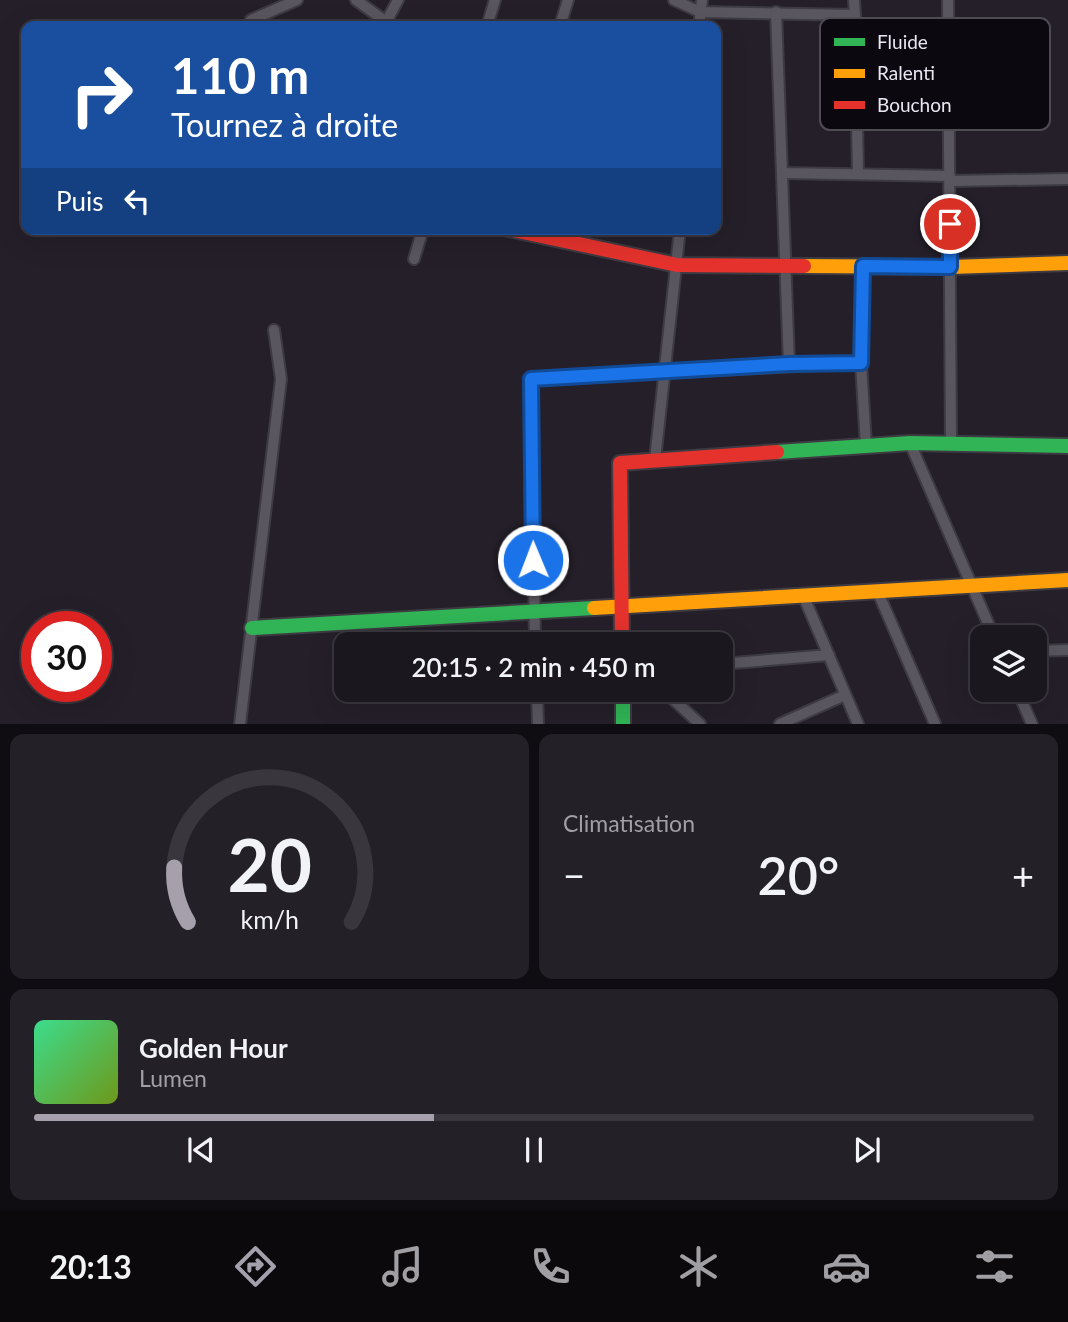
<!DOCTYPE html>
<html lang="fr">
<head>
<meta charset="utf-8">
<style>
	:root { --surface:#1b171f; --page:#242028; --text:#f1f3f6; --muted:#a09fa4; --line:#39363d; --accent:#a6a0ac }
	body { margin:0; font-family:Lato,sans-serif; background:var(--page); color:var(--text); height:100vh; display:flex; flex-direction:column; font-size:26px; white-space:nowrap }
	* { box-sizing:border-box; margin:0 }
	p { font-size:23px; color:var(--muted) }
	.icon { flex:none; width:38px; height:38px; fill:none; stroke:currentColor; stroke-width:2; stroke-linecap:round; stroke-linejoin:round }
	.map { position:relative; height:724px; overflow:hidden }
	.drawer { display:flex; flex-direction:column; gap:10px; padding:10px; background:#0f0d11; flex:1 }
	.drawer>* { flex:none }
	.guide { position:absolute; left:21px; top:21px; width:700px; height:214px; border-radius:14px; box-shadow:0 7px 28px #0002,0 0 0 2px var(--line); background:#1a4fa0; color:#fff; overflow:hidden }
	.fabs { position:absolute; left:970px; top:625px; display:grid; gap:14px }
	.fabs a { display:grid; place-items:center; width:77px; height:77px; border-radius:14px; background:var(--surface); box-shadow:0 7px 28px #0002,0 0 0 2px var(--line); font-size:35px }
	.speed { position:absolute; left:21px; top:611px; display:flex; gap:14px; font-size:35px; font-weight:700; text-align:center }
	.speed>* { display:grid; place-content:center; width:91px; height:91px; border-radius:50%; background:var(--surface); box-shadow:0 7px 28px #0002,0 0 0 2px var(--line); line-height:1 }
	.speed .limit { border:10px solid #d22; background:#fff; color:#111 }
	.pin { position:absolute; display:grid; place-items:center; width:60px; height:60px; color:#fff; margin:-30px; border:4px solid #fff; border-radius:50%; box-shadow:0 2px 7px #0007 }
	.me { position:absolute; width:77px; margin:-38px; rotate:359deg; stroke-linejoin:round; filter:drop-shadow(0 0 5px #0008) }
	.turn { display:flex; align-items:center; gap:24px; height:147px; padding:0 35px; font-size:32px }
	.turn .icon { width:91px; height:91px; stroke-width:2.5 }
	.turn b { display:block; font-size:49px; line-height:60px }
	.then { display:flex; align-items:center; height:66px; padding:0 35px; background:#0003; gap:14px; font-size:26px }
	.big { font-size:52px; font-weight:600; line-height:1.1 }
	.drawer .tile { flex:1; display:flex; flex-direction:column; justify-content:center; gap:10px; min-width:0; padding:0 24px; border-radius:14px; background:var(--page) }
	.drawer .dial { align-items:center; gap:0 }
	.dial svg { height:182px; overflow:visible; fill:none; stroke:var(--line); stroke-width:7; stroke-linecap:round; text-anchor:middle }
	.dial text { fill:var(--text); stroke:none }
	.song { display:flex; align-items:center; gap:21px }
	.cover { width:84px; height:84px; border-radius:10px; background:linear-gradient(135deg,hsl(150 70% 55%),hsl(80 70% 35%)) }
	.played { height:7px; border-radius:4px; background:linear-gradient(90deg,var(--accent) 40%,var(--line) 40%) }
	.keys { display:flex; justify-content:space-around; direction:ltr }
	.heat { display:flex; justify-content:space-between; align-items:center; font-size:38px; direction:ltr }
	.drawer .tiles { flex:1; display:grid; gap:10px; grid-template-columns:1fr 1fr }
	.tile:last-child { grid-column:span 2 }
	.trip { position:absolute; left:334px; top:632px; width:399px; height:70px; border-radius:14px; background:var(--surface); box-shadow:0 7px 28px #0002,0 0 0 2px var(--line); font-weight:600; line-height:70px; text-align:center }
	.tabs { display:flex; height:112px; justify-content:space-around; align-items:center; background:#0b090c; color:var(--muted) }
	.tabs .icon { width:49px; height:49px }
	.tabs .selected { color:var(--accent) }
	.tabs b { font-size:32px; color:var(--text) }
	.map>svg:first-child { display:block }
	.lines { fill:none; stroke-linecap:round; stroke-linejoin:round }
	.street-casing { stroke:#3d3a42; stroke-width:14 }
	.fast-casing { stroke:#3d3a42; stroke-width:18 }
	.slow-casing { stroke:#3d3a42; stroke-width:18 }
	.jam-casing { stroke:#3d3a42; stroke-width:18 }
	.street { stroke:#5a565f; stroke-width:10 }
	.fast { stroke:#30b455; stroke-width:14 }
	.slow { stroke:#ff9f0a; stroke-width:14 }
	.jam { stroke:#e5322d; stroke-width:14 }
	.route-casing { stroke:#114b97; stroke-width:18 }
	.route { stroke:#1a73e8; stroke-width:12 }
	.key { fill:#0b080f; stroke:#4e4b53; stroke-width:2 }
	.key-label { font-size:19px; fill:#ece6f3 }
</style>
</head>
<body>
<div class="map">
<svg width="1068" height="724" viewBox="0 0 1068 724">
	<rect width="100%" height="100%" fill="#241f29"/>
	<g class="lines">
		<g class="street-casing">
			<g id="street">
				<path d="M356,0l36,26"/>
				<path d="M674,0l26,12 155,3 -1,-15"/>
				<path d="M948,0l3,442"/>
				<path d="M776,12l13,352"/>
				<path d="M855,15l3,159"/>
				<path d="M248,26l3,-6 46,-20"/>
				<path d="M384,26l14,-26"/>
				<path d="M487,26l8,-26"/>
				<path d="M560,26l8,-26"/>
				<path d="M699,26l3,-26"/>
				<path d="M782,173l168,3"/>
				<path d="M950,181l118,-2"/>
				<path d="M414,259l9,-30"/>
				<path d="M863,266l-2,97 5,83"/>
				<path d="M910,443l84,194"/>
				<path d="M655,460l25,-231"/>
				<path d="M877,590l58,134"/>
				<path d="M803,595l55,129"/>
				<path d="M535,644l-4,-265 330,-16"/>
				<path d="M1034,651l34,-1"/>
				<path d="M721,664l108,-9"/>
				<path d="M537,690l1,34"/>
				<path d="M663,690l37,34"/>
				<path d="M1017,690l15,34"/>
				<path d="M240,724l41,-345 -7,-49"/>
				<path d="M780,724l65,-29"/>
			</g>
		</g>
		<g class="fast-casing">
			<g id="fast">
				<path d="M777,452l133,-9 158,3"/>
				<path d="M252,628l342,-20"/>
				<path d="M623,690v34"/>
			</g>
		</g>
		<g class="slow-casing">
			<g id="slow">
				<path d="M804,266l146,1 118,-4"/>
				<path d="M594,608l474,-28"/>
			</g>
		</g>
		<g class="jam-casing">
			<g id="jam">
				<path d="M509,229l168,36 127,1"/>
				<path d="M622,644l-2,-181 157,-11"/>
			</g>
		</g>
		<use href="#street" class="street"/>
		<use href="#fast" class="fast"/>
		<use href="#slow" class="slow"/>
		<use href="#jam" class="jam"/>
	</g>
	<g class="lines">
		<g class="route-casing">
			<path id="route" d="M533,560l-2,-181 258,-15 72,-1 2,-97 87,1v-43"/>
		</g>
		<use href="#route" class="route"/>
	</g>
	<rect x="820" y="18" width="230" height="112" rx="10" class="key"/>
	<rect x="834" y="38" width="31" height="8" fill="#30b455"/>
	<rect x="834" y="69" width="31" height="9" fill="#ff9f0a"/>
	<rect x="834" y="101" width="31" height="8" fill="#e5322d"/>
	<g class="key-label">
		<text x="877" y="49">Fluide</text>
		<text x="877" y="80">Ralenti</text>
		<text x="877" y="112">Bouchon</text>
	</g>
</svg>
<div class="fabs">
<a><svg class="icon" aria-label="layers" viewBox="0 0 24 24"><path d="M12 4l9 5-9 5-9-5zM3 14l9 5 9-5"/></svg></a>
</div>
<div class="speed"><div class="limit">30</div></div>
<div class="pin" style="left:950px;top:224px;background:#d93025"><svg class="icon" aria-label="arrive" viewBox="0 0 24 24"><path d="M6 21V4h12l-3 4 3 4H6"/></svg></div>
<svg class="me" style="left:533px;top:560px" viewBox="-20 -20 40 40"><circle r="17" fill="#1a73e8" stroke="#fff" stroke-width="3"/><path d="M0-11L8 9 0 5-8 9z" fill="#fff"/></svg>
<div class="trip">20:15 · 2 min · 450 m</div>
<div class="guide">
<div class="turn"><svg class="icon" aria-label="right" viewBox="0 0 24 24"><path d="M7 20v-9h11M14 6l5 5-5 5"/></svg><div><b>110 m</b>Tournez à droite</div></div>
<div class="then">Puis<svg class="icon" aria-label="left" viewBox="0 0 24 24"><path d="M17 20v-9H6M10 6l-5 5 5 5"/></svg></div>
</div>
</div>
<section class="drawer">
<div class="tiles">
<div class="tile dial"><svg viewBox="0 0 100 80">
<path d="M14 69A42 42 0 1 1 86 69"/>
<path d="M14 69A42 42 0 0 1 8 45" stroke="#a6a0ac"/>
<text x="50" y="56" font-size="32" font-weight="700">20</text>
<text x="50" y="72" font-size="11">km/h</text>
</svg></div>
<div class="tile"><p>Climatisation</p>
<div class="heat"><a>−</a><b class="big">20°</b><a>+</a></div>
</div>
<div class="tile">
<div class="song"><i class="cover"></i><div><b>Golden Hour</b><p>Lumen</p></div></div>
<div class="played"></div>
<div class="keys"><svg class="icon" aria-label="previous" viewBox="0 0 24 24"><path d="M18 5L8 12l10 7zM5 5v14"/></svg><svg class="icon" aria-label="pause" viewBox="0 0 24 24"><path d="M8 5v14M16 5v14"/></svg><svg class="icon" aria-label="next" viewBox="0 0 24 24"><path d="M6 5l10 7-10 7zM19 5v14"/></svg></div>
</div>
</div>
</section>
<nav class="tabs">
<b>20:13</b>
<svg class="icon selected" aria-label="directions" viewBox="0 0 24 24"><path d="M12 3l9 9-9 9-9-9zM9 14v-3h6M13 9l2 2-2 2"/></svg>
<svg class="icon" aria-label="music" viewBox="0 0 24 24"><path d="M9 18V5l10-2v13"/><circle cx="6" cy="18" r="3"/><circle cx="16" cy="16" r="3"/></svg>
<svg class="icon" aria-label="phone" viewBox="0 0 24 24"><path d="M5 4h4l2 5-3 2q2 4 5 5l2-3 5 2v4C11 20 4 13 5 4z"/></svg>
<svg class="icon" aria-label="climate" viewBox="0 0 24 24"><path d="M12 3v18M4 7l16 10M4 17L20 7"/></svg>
<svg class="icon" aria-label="car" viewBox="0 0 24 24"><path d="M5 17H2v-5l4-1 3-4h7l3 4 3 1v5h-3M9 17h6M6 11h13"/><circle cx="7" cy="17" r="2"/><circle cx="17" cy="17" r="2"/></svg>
<svg class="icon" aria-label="filters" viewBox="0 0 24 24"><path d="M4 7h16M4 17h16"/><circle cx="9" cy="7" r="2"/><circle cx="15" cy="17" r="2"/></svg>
</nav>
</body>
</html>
